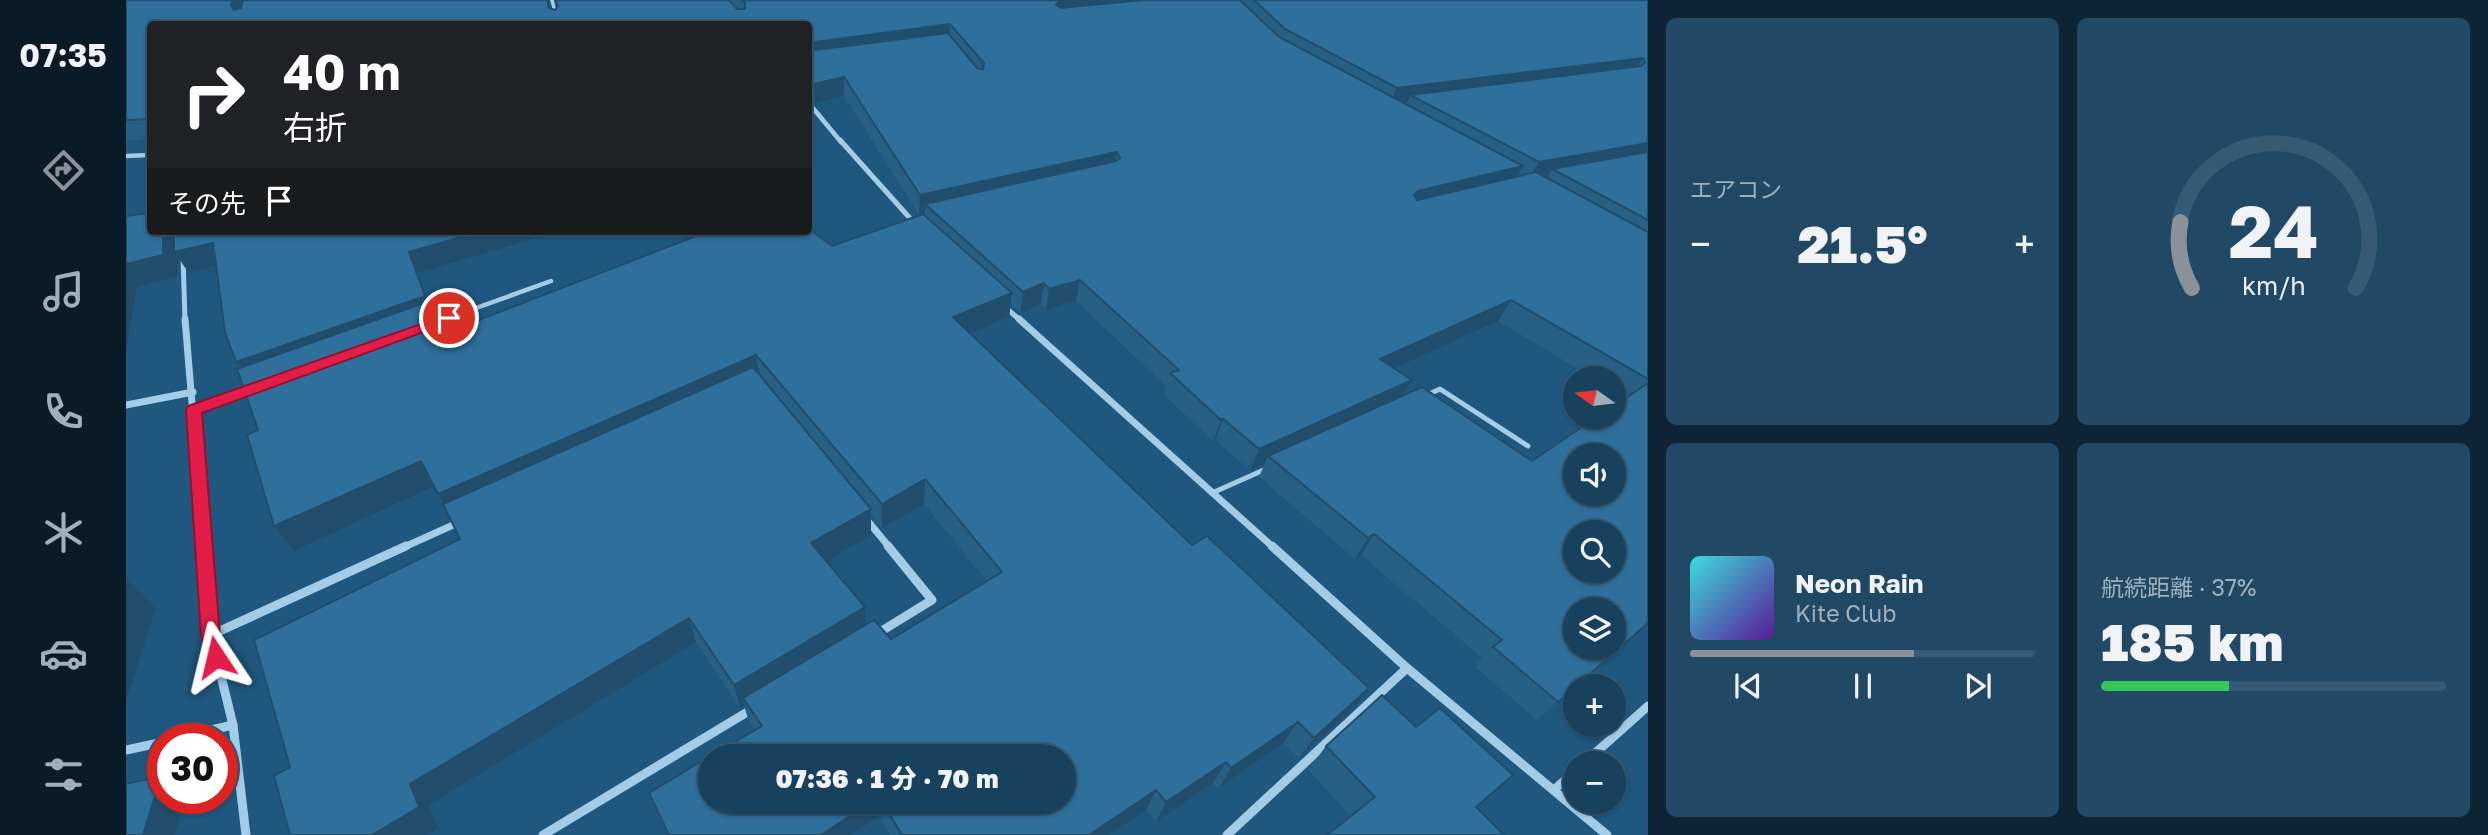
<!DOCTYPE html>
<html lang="ja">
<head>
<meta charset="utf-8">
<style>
	:root { --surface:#18415e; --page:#214864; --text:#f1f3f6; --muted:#9fafbc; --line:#365a73; --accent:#8c9099 }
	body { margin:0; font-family:"Golos Text","Noto Sans JP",sans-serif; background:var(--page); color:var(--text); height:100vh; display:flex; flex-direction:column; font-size:26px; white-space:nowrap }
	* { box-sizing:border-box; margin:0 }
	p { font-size:23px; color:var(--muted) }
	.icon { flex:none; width:38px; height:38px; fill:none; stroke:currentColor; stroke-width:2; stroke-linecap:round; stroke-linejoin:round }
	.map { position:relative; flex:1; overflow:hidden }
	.details { display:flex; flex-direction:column; gap:18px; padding:18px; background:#0d2434; width:840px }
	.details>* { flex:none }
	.hud { position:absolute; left:21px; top:21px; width:665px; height:214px; border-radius:7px; box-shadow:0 2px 5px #0004,0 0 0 2px var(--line); background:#202124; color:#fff; overflow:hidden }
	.needle { width:46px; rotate:284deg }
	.controls { position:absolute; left:1437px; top:366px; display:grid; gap:14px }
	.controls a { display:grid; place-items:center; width:63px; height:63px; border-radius:50%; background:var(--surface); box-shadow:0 2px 5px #0004,0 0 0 2px var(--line); font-size:35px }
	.speed { position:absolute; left:21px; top:723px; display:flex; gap:14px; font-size:35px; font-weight:700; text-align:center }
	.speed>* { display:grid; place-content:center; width:91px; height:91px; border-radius:50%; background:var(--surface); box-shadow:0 2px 5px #0004,0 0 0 2px var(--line); line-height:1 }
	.speed .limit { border:10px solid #d22; background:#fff; color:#111 }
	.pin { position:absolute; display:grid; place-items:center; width:60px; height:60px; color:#fff; margin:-30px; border:4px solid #fff; border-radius:50%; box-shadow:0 2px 7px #0007 }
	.me { position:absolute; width:77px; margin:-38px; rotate:350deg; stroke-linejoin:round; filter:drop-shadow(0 0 5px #0008) }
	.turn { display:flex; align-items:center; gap:24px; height:147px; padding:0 21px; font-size:32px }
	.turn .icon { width:91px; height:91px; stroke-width:2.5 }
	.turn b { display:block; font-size:49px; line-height:60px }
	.then { display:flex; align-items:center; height:66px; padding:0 21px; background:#0003; gap:14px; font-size:26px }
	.big { font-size:52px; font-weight:800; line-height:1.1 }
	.details .widget { flex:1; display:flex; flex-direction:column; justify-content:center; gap:10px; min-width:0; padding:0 24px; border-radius:10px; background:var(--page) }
	.details .dial { align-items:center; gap:0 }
	.dial svg { height:182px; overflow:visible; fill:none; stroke:var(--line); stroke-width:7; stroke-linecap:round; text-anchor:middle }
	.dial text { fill:var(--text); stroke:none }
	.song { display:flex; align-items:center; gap:21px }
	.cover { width:84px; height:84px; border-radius:10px; background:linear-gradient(135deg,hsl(180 70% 55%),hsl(270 70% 35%)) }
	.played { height:7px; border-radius:4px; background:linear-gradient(90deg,var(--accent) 65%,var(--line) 65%) }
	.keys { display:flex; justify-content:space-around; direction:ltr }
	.heat { display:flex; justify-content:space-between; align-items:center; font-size:38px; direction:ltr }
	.charge { height:10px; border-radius:5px; background:linear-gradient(90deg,#34c759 37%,var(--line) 0) }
	.details .tiles { flex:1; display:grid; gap:18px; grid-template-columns:repeat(2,1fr) }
	.trip { position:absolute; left:572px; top:744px; width:378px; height:70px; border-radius:35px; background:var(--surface); box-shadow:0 2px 5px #0004,0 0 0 2px var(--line); font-weight:800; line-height:70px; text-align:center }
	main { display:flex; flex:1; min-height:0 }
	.tabs { display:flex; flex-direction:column; width:126px; justify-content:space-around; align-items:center; background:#0a1a26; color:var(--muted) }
	.tabs .icon { width:49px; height:49px }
	.tabs .selected { color:var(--accent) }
	.tabs b { font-size:32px; color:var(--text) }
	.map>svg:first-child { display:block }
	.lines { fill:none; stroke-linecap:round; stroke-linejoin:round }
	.lane-far2 { stroke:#a3cce7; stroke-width:3.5 }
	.lane-far1 { stroke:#a3cce7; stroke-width:4.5 }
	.lane { stroke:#a3cce7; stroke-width:5 }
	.street-far3 { stroke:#a3cce7; stroke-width:4.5 }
	.street-far2 { stroke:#a3cce7; stroke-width:5 }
	.street-far1 { stroke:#a3cce7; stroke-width:7 }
	.street { stroke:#a3cce7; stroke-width:9 }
	.wall { fill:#285f85; fill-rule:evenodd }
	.shaded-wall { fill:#214e6c }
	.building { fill:#2f6f9b; stroke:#214e6c; stroke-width:2; fill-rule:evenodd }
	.route { fill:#e11d48; stroke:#92132f; stroke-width:2 }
</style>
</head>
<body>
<main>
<nav class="tabs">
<b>07:35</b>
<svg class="icon selected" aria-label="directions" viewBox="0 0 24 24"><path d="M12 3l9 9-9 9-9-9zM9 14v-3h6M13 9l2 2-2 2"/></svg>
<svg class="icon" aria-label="music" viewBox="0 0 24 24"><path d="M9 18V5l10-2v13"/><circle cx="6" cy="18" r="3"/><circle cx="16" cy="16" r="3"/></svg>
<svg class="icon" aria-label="phone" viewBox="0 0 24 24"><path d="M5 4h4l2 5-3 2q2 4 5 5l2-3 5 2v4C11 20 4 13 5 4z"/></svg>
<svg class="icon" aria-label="climate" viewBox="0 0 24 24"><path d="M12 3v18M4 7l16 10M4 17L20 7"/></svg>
<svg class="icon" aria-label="car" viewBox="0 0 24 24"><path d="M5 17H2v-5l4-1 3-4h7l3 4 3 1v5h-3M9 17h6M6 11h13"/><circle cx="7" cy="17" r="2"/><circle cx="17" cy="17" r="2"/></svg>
<svg class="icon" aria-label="filters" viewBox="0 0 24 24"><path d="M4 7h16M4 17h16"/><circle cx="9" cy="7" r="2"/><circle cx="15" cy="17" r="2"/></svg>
</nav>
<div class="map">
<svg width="1522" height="835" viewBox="0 0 1522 835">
	<rect width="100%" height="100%" fill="#20577e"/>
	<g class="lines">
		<path class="lane-far2" d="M426,0l6,24"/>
		<g class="lane-far1">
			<path d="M0,156l24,-1"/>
			<path d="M314,321l111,-40"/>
		</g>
		<g class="lane">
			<path d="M306,324l13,-5"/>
			<path d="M1299,396l15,-7 88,57"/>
			<path d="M68,410l55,-20"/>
			<path d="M1086,493l54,-24"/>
		</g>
		<path class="street-far3" d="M682,102l33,40"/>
		<g class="street-far2">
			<path d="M714,140l76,85"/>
			<path d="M57,256l2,65"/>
			<path d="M879,307l16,14"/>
		</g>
		<g class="street-far1">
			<path d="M59,319l19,229"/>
			<path d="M893,319l255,229"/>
			<path d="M0,405l67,-13"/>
			<path d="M741,520l23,28"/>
			<path d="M276,548l60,-27"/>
		</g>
		<g class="street">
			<path d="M78,546l7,89 22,90 13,110"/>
			<path d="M1146,546l135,122 200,167"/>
			<path d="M85,635l195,-89"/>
			<path d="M749,635l57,-35 -44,-54"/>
			<path d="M50,738l57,-13"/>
			<path d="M0,750l37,-8"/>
			<path d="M1458,763l64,-57"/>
			<path d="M1428,790l21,-19"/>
			<path d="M417,835l211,-127"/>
			<path d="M1101,835l180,-167"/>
		</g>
	</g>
	<g class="wall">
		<path d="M0,0h422l1,8 6,2 3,-4 -2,-6h1092v624l-111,96 -62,-53 7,-9 -121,-103 -6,4 -96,-82 6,-14 -15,7 -35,-30 -2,1 -49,-46 2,-9 -90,-85 -30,9 -5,-6 -21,9 -9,-9 -2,13 -39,17 222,211 177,143 -17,22 -54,49 -15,-16 -65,46 -5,-6 -57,39 -10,-12 -38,25h-218l-11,-19 -169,-14h354l-309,-72 -7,-11 -4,-14 -4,3 -44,-66 -267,163 9,23 -148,-61 170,-228 -26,-52 -140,64 -20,-25 -16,-96 -19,-62 -23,-101 -27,6 -11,-16v19l-41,11 -11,67v-138l24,15h410l-142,42 24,61 390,-88 87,-31 -75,-119 -29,7 -7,-4v-75h-658v115l-24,2zM1372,321l95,57h21v12l12,8 -94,63 -129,-65 9,-16 -18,-12zM798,504l63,77 -96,58 -26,-14 -39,-64 45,-26v-20l11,13z"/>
		<path d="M1290,727l97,48 -162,41 -43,-46 18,-24z"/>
	</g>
	<g class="shaded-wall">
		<path d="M107,0h15l-8,22 -9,-17z"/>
		<path d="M934,0h160l-162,18 -2,-13z"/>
		<path d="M824,24l-1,19 -141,19v-19z"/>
		<path d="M1517,58l-12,19 -221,18 -4,10 -18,2 9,-19z"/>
		<path d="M718,77v19l-29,7 -1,-19z"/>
		<path d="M1522,143v18l-96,8 -5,10 -20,4 12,-21z"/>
		<path d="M991,152l-4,21 -188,31v11l-6,1 1,-21z"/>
		<path d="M1397,166l-11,20 -104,25 6,-16 4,-4z"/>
		<path d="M37,231h13l37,12 13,21 -37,9 -11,-16v19l-41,11 -11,67v-90z"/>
		<path d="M357,231h77l-142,42 33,87 -200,24 -15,-22 173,-110z"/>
		<path d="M954,280l-4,21 -30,9 3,-21z"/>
		<path d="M918,283l-3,21 -21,9 3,-21z"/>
		<path d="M886,293l-3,24 -58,25 2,-25z"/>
		<path d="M1385,300l-13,21 -130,59 12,-21z"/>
		<path d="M630,355l4,25 -309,139 -13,-25z"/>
		<path d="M1286,380l-13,22 -131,54 -3,7 -15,7 9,-21z"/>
		<path d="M1097,419l-8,21 -2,1 8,-21z"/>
		<path d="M295,461l14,25 -141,65 -20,-25z"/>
		<path d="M799,479l-1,25 -42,24v-24z"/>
		<path d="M745,509v26l-58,34 -2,-26z"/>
		<path d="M1248,534l-13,21 -6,4 13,-21z"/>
		<path d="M2,580l28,27 -30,94v-114z"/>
		<path d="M739,607l1,25 -123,66 1,7 -4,3 -6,-23z"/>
		<path d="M563,618l7,24 -267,163 9,23 -12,7h-54l38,-51z"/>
		<path d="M1243,688l-17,22 -54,49 16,-21z"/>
		<path d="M1172,722l-15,21 -65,46 13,-21z"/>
		<path d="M1100,762l-13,21 -57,39 10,-20z"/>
		<path d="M35,776l2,1v21h22l-10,37h-32z"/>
		<path d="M1030,790l-10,20 -38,25h-19z"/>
		<path d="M745,802h8v14l-28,19h-30z"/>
	</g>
	<g class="building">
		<path d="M0,0h107l-2,5 3,5 7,-2 2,-8h304l2,8 6,2 3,-4 -2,-6h173l8,9h8v-6l-3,-3h318l-4,5 5,3 82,-8h97l39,37 244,129 -105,25 -4,4 3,5 119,-28 112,60v147l-137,-79 -131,59 32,21 -153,69 -36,-30 -2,1 -51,-47 9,-3 -99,-90 -31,9 -5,-6 -21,9 -98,-88 191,-43 4,-3 -3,-6 -197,43 -76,-118 -30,7 -6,-4v-29l140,-18 29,35 6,1 1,-6 -34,-39 -142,19v-19h-658v95l-24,1z"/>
		<path d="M1128,0h394v143l-109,19 -129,-67 231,-29 4,-3 -2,-5 -246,30 -112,-59z"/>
		<path d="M1522,152v68l-96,-51z"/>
		<path d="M24,213v18h13v24l-37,9v-48z"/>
		<path d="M797,214l89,79 -59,24 239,228 15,-9 162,152 -55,50 -16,-16 -67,46 -5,-6 -60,40 -10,-12 -67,45h-187l-20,-33h182v-46h-353l51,-30 -19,-28 131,-78 17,19 111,-67 -77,-93 -43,25 -126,-149 -318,139 -17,-33 -147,65 -27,-91 11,-5 -21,-61 190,-67 13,33 269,-104h99v-3l24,18z"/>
		<path d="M48,231h309l-74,21 16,44 -189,66 -11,-30 -12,-89 -39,9z"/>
		<path d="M627,367l118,142 -60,34 54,64 -131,78 -45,-67 -279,166 9,23 -47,28h-82l-16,-59 16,-9 -36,-127 206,-101 -17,-35z"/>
		<path d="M1522,383v240l-90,79 -65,-55 9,-7 -128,-106 -6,4 -100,-82 154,-69 110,74 66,-45h16v-10zM1449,455h39v39h-39zM1449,532h39v38h-39zM1449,609h39v39h-39z"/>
		<path d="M1256,695l34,32 24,-19 73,67 -37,32 28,28h-177l48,-38 -49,-51z"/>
		<path d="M584,756v46h161l-50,33h-152l-20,-42z"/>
		<path d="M35,776l-18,59h-17v-51z"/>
	</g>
	<path class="route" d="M323,314l7,4 -2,3 -252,92 18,222 6,22 -3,7 -7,2 -7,-2 -8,-29 -15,-225 2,-4z"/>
</svg>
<div class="controls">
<a><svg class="needle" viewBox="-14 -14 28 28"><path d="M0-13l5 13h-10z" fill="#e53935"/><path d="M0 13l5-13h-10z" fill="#9fafbc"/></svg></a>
<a><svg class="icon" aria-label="sound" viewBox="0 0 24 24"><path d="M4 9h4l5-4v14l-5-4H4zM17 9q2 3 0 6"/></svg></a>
<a><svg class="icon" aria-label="search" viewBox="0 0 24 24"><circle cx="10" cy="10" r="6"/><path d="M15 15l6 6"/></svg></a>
<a><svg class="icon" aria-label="layers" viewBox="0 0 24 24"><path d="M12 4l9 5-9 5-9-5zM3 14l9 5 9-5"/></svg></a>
<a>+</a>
<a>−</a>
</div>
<div class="speed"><div class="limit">30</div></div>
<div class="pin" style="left:323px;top:318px;background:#d93025"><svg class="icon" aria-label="arrive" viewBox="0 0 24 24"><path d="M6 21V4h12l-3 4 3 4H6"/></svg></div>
<svg class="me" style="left:90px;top:657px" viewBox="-20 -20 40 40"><path d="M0-17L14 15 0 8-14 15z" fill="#e11d48" stroke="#fff" stroke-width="4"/></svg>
<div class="trip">07:36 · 1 分 · 70 m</div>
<div class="hud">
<div class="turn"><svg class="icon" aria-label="right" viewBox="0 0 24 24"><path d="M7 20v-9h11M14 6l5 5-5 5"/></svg><div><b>40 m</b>右折</div></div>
<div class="then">その先<svg class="icon" aria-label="arrive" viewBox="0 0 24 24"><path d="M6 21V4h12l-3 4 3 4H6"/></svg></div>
</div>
</div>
<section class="details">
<div class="tiles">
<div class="widget"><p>エアコン</p>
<div class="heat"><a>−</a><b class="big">21.5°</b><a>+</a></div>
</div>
<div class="widget dial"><svg viewBox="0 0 100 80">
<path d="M14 69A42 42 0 1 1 86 69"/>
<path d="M14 69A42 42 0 0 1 9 40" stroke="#8c9099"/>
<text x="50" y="56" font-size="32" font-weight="700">24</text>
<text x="50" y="72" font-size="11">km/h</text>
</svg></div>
<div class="widget">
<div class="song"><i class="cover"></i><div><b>Neon Rain</b><p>Kite Club</p></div></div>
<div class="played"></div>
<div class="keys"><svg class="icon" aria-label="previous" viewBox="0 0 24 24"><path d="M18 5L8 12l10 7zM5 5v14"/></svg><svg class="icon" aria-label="pause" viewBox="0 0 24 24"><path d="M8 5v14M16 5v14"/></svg><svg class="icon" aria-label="next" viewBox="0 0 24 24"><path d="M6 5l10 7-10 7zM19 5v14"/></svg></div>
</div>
<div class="widget"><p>航続距離 · 37%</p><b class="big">185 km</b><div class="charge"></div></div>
</div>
</section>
</main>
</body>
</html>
